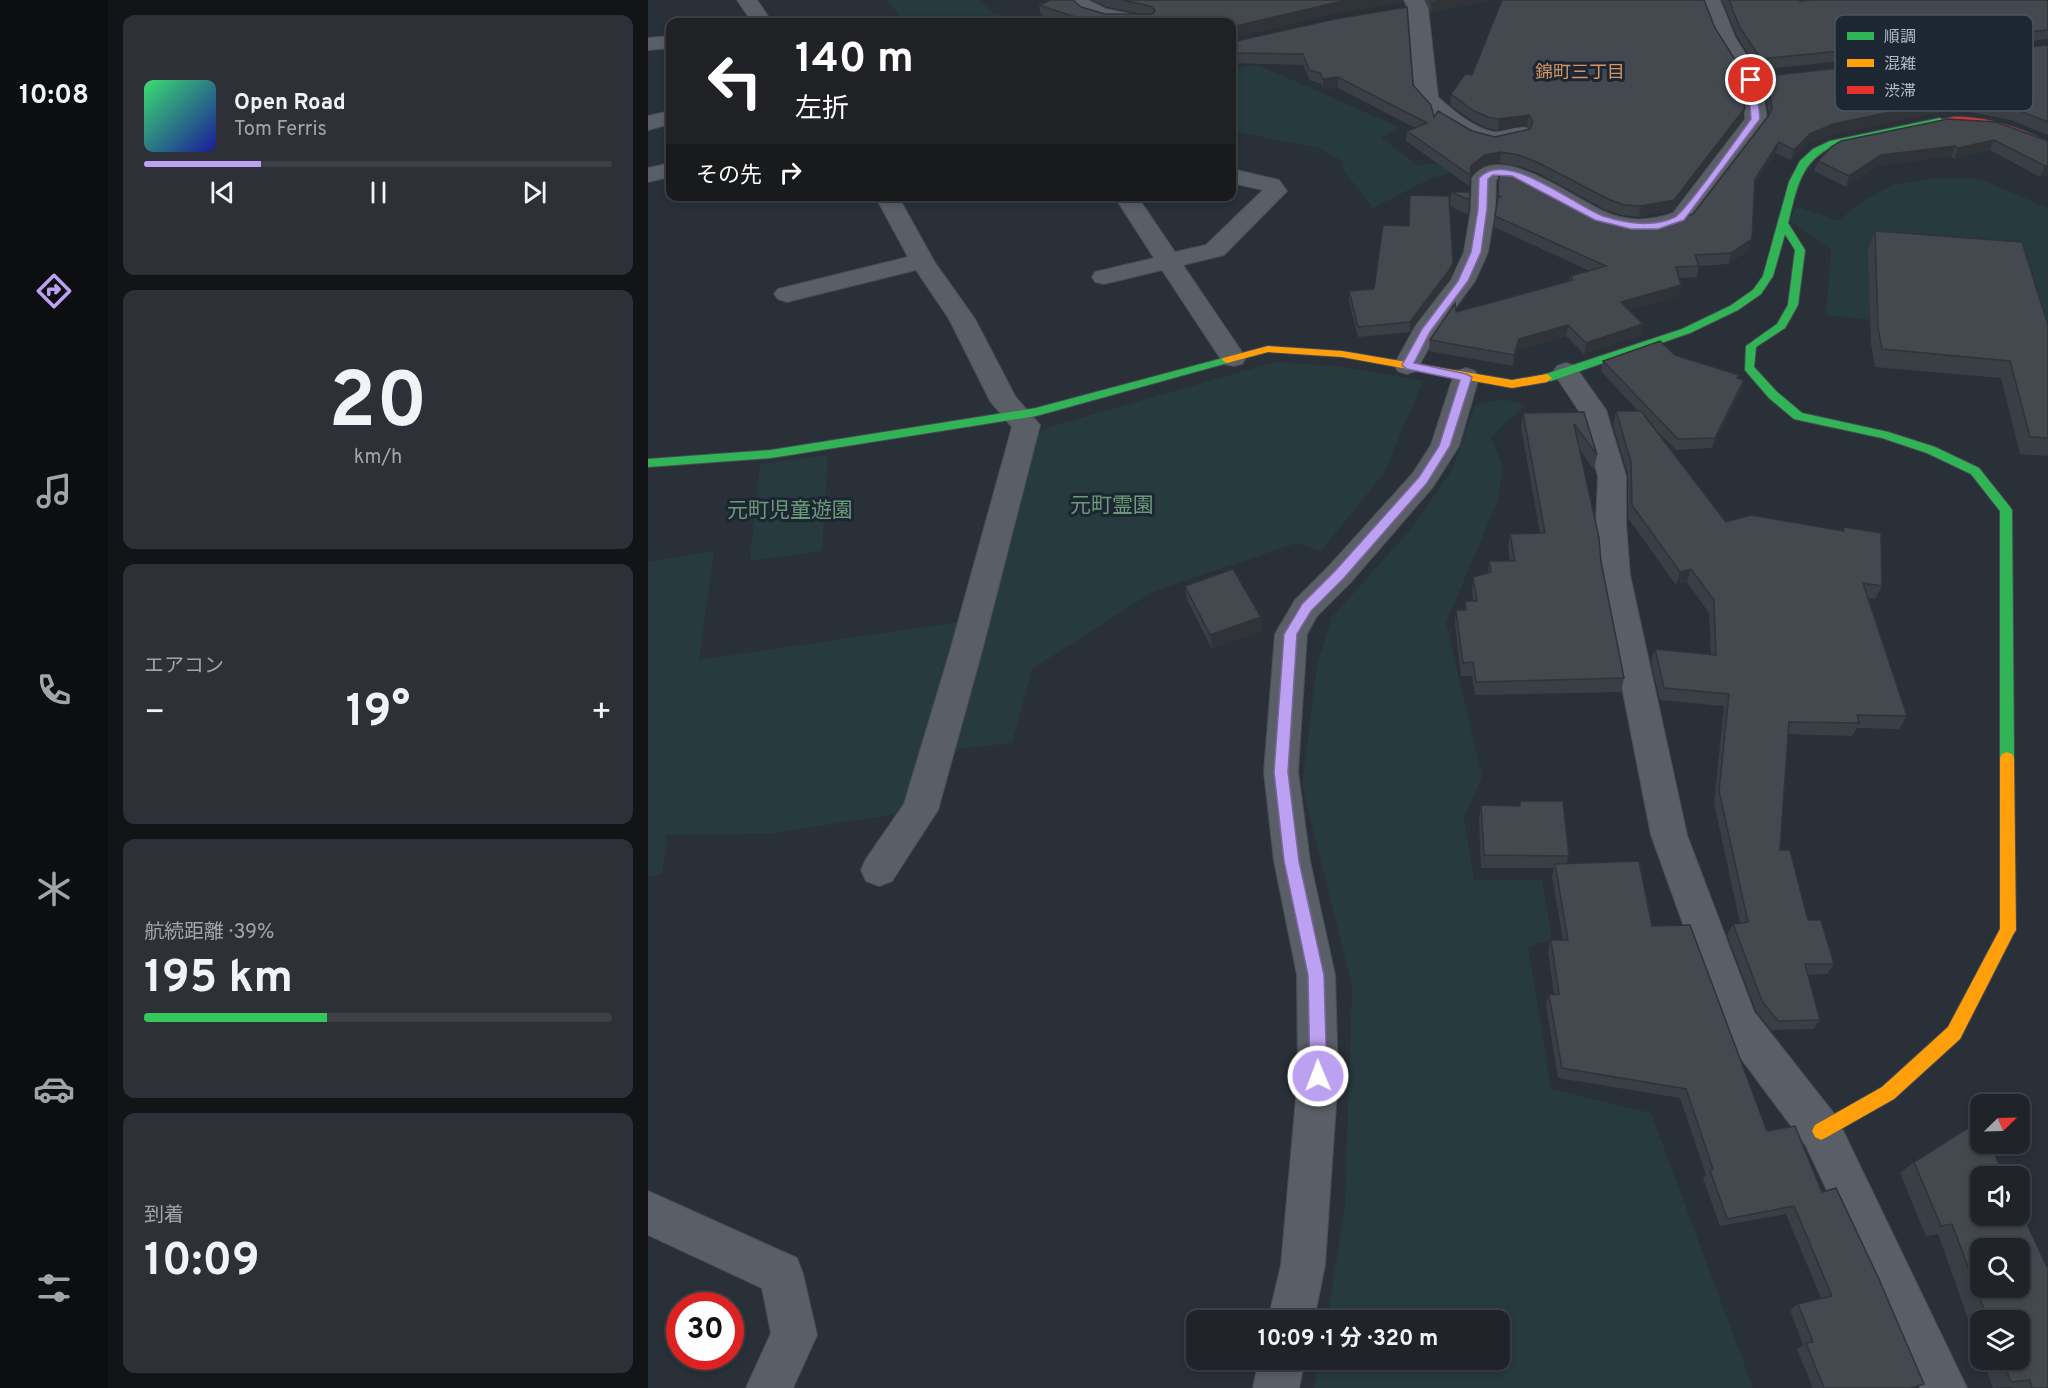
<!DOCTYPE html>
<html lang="ja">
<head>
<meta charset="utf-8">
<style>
	:root { --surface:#20242a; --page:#2d3036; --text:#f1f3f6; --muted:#a2a4a8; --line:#3d4147; --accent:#bca0f2 }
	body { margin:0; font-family:Overpass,"Noto Sans JP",sans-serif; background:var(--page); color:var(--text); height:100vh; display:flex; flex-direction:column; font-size:22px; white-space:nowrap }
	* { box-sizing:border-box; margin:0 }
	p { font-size:20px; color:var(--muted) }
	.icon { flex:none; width:33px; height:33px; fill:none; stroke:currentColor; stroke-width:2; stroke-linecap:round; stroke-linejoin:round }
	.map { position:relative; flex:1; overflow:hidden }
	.details { display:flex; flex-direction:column; gap:15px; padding:15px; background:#121417; width:540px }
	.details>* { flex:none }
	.banner { position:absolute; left:18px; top:18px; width:570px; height:183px; border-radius:12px; box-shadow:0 3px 9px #0003,0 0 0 2px var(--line); background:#202124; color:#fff; overflow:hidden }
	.needle { width:39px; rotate:67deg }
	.fabs { position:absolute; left:1322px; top:1094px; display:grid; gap:12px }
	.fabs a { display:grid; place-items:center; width:60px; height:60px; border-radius:12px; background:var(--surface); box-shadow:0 3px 9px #0003,0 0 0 2px var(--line); font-size:30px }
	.speed { position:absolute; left:18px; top:1292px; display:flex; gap:12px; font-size:30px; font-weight:700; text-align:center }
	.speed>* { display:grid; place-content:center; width:78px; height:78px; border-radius:50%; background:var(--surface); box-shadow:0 3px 9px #0003,0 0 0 2px var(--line); line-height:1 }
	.speed .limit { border:9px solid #d22; background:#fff; color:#111 }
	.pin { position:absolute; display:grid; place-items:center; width:51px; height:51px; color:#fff; margin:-26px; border:3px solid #fff; border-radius:50%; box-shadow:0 2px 6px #0007 }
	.me { position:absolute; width:66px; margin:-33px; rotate:359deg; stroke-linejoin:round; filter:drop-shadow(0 0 4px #0008) }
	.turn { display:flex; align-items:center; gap:21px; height:126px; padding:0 30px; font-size:27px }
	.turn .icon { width:78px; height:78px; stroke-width:2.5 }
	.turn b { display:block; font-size:42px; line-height:51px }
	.then { display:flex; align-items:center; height:57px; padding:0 30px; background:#0003; gap:12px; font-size:22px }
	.big { font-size:45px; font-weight:700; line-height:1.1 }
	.details .card { flex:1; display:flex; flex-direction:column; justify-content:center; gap:9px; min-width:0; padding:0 21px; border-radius:12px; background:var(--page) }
	.details .dial { align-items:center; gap:0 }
	.dial b { font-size:78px; line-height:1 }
	.song { display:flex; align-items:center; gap:18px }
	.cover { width:72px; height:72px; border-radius:9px; background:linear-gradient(135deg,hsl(140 70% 55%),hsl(240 70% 35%)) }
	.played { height:6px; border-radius:3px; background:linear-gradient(90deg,var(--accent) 25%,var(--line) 25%) }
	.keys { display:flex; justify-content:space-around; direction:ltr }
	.heat { display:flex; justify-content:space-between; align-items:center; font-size:33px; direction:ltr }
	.charge { height:9px; border-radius:4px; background:linear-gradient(90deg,#34c759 39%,var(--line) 0) }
	.trip { position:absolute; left:538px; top:1310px; width:324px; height:60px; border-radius:12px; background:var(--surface); box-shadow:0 3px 9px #0003,0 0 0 2px var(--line); font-weight:700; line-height:60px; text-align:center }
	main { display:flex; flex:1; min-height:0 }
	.tabs { display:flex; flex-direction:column; width:108px; justify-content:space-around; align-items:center; background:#0d0e11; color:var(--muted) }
	.tabs .icon { width:42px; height:42px }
	.tabs .current { color:var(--accent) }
	.tabs b { font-size:27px; color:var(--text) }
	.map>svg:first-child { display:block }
	.green { fill:#273a3e }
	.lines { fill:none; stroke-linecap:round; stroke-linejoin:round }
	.street-casing { stroke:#484c53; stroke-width:2 }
	.fast-casing { stroke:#484c53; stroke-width:2 }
	.slow-casing { stroke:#484c53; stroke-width:2 }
	.jam-casing { stroke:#484c53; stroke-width:2 }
	.street { fill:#5a5e66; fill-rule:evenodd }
	.fast { fill:#30b455; fill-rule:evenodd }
	.slow { fill:#ff9f0a; fill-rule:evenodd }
	.jam { fill:#e5322d; fill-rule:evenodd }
	.wall { fill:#3a3f45 }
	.shaded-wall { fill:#303338 }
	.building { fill:#444950; stroke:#303338; stroke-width:1.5; fill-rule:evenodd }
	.route { fill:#bca0f2; stroke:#7a689d; stroke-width:1.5 }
	.labels { text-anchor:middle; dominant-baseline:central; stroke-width:6; stroke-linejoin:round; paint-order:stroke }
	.far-neighbourhood-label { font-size:18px; fill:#d59563; stroke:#1d2633 }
	.park-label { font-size:21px; fill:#6b9a76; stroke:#1d2633 }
	.key { fill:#1d2633; stroke:#4a5360; stroke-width:1.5 }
	.key-label { font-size:16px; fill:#b4bcc9 }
</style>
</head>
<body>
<main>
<nav class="tabs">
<b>10:08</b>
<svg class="icon current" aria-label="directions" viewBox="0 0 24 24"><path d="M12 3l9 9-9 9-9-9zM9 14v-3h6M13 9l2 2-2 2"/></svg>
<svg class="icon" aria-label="music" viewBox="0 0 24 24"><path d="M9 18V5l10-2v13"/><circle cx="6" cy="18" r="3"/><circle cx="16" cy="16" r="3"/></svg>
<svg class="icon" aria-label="phone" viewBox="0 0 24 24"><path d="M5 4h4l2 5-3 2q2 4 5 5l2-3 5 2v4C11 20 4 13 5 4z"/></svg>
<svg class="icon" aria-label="climate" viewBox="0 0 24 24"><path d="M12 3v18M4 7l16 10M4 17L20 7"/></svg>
<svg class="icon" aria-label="car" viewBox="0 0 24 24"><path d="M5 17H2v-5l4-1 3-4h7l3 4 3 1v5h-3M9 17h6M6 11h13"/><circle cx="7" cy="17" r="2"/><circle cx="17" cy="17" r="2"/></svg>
<svg class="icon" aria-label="filters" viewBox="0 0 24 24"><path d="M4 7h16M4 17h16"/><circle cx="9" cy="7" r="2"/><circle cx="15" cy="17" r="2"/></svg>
</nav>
<section class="details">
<div class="card">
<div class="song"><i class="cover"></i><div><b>Open Road</b><p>Tom Ferris</p></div></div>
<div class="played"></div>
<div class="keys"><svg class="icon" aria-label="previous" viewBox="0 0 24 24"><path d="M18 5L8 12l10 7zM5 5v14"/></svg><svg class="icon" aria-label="pause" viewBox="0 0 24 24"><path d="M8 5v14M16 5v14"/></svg><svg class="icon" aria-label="next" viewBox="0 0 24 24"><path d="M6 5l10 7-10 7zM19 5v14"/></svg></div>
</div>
<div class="card dial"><b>20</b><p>km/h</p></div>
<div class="card"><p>エアコン</p>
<div class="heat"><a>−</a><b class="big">19°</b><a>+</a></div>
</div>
<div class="card"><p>航続距離 · 39%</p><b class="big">195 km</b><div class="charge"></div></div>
<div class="card"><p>到着</p><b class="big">10:09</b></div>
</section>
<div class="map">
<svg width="1400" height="1388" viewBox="0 0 1400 1388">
	<rect width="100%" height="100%" fill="#2a3038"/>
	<g class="green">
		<path d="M239,0h92l14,13 48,9h-135z"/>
		<path d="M610,65l141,62 -18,11 37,27 30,-3 7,10 -23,6 -59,30 -29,-37 -2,-10 -23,-13 -87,-17v-63z"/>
		<path d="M1287,178l45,1 68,29v130l-222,-23 5,-66 -42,-29 7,-13 43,14 17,-15 36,-21z"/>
		<path d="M627,362l62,4 86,15 -39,92 -63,78 -24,-8 -143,48 -122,78 -20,74 -84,9 -26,61 -133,21 -102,1 -5,39 -14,3v-315l66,-11 -15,109 286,-42 49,-184 19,-8z"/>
		<path d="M855,399l22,6 -34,32 12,30 -5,33 -52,123 36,154 -18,40 10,63h68l10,60 -24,6 23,143 100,24 102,275h-439l6,-29h180v-39h-173l18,-114 7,-220 -50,-201 15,-119 15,-49 79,-88 41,-59 23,-65z"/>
		<path d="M180,455l-6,96 -72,10 10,-97z"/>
	</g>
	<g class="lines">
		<g class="street-casing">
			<g id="street">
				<path d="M89,0h20l15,22h-20z"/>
				<path d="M418,0h22l18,9 45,9 3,4c-27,3 -70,4 -88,-22z"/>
				<path d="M756,0h20l4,8 10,89c14,13 37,32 56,35 12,1 21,-7 33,-4l3,5 -3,5c-10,3 -22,7 -33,7 -29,-2 -63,-27 -79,-50l-7,-87z"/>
				<path d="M1052,0h20l15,37 26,42 6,40 -78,104 -31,10h-27l-41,-10 -81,-43 -13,-1 -1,30 -7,43 -13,29 -38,52 -21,38 -9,3 -9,-3 -4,-6 22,-40 35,-45 13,-28 7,-43 1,-31c27,-39 102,21 133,34 22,10 46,9 68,1l72,-94 -4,-40 -26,-42z"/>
				<path d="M22,36v12l-22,2v-12z"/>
				<path d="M22,111v13l-22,6v-14z"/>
				<path d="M22,163v14l-22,5v-14z"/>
				<path d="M584,169l47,11 8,11 -63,64 -41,10 63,93 -4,6 -9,2 -9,-2 -62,-94 -58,14 -9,-2 -3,-5 3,-5 59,-14 -40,-62h23l38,56 31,-7 57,-55 -31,-7z"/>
				<path d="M227,196h23l36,65 41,58 40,77 25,29 -58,226 -44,159 -46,71 -13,5 -13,-5 -5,-11 5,-11 38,-55 46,-153 62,-224 -22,-26 -41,-82 -33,-49 -129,32 -9,-3 -4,-5 4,-5 130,-32z"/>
				<path d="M918,363l9,3 31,44 20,66v47l4,52 57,260 67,177 82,104 131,272h-47l-114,-242 -81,-109 -6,-13 -68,-189 -51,-260 -4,-52 2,-47 -19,-65 -26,-39 4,-6z"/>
				<path d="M818,368l9,3 4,6 -20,69 -26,41 -82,95 -34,34 -10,18 -9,138 12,89 25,114 3,101 -13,189 -11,55h-46l13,-55 17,-189 -1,-101 -23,-114 -10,-89 11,-138 20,-34 34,-34 84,-93 18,-28 22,-68 4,-6z"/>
				<path d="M0,1191l149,67 6,16 14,61 -24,53h-47l25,-55 -9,-45 -114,-53z"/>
				<path d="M611,1359h46l-6,29h-46z"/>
			</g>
		</g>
		<g class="fast-casing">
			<g id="fast">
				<path d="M1292,118l4,3 -1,2 -110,23c-34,17 -36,43 -45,77l17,27 -7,55 -13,23 -29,19 -2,20 23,25 25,21 86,19 47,15 44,21 31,39 2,3 2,248 -2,4 -5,2 -5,-2 -2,-4v-247l-29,-37 -44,-21 -45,-15 -88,-19 -25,-21 -24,-28 1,-24 31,-22 11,-19 7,-55 -10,-16 -12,42 -12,18 -23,16 -48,23 -139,48h-8l-1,-3 1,-3 139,-46 48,-23 23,-16 10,-14 26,-94 11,-21 13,-12 17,-8z"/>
				<path d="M579,357l5,3 -1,2 -195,54 -265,42 -123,9v-8l123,-9 265,-42z"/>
			</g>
		</g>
		<g class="slow-casing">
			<g id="slow">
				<path d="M620,346l74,5 170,29 35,-6 5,4 -5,4 -35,6 -170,-31 -74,-5 -41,11 -5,-3 1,-2z"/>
				<path d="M1359,752l5,2 2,4 2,172 -3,5 -53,104 -66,60 -67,38 -6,3 -6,-3 -3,-6 3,-6 67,-38 66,-60 52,-98v-171l2,-4z"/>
			</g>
		</g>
		<g class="jam-casing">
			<path id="jam" d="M1306,117c34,0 64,10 94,25v6c-23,-7 -43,-20 -67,-24 -11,-2 -39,2 -45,-3z"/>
		</g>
		<use href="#street" class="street"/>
		<use href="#fast" class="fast"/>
		<use href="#slow" class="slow"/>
		<use href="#jam" class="jam"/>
	</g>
	<g class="wall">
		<path d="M445,0h310v2l-68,11 -103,25v-16h-170l-21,-7 -2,-10 42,2 24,7h37l-35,-7z"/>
		<path d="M777,0h66l-60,13z"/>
		<path d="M1074,0h76l2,1 248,-1v39l-290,31 -21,-34z"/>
		<path d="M687,19l78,66 21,32 38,14 23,6 35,-8 -3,-3 -29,4 -11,-2 -14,-7 -23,-16 1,-11 292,24 -71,93 -33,6 -17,-2 -16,-5 -68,-37 -20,-7 -18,-3 -16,3 -13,10 -2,10 -63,-45 1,-10 8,-3 -77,-40 -15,1 -2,-5 -11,-4 -7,-15 -71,-2v-21z"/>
		<path d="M1400,45v90l-37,-15 -40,-8 -27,-1 -114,24 -24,9 -15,16 -15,-7 -22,32 -5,65 -21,14 -29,2 -2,11 -18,1 2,7 -3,11 -49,14 14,14 -2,11 -57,19 -18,-18 -48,14 -5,16 -84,-15 1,-11 26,-28 113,-31 1,-5 20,-5 -96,-44 3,-24 2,-32 92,43 42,10h28l32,-10 76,-99 -4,-29 2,-10z"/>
		<path d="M1300,119l100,22v34l-8,2 -50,-27 -36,9 -3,-3 -74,10 -31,21 -32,-16 4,-10z"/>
		<path d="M803,192h19l-2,23 -18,-9z"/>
		<path d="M1227,231l173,94v131l-28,-2 -19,-76 -126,-11 -4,-23 -3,-95z"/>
		<path d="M804,273l-3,6 -39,53 -52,5 -9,-36v-10l25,-2z"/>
		<path d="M1027,355l69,25 -3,11 -29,57 -36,2 -24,-24 74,96 116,9 2,-4 38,59 -7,13 -7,-1 39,118 -8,13 -42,-1 -5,8 -64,-2 -8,116 28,70 26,44 -7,10 -19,1 12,45 -7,9 -42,1 -15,-19 -29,-76 6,-11 7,-1 -26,-120 10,-97 -64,-6 -9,-38 4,-13 56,6 -2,-42 -22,-31 -11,3 -48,-67v-43l-15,-50 3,-14h22l-37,-40 2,-10z"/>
		<path d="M936,412l13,43 -3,15 -14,-20 44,228 -3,14 -146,3 -3,-19h-11l-6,-52 1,-14h8l1,-9h8l-1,-10 1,-14 15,-4 1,-12h21l-2,-13 2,-14 30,-1 -19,-106 2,-14z"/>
		<path d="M537,586l76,31 1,14 -50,18 -25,-49z"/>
		<path d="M872,801l49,55 -3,8 86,62 115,205 55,61 94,196h-103l-16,-39 6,-4 -13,-35 8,-6 23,-6 -35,-84 -66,12 -17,-48 3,-3 -26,-77 -122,-20 -12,-73 3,-10h5l-6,-44 3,-11h12l-11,-64 2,-8h-73l-2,-50 2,-13 38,1z"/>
		<path d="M1331,1121l69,267h-36v-1l-19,1 -11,-29h37v-39h-39v32l-42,-118 -12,2 -26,-63 14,-11z"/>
	</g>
	<g class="shaded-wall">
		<path d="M704,0h51v2l-68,11 -103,25v-11l102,-24z"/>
		<path d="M796,0h47l-60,13v-10z"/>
		<path d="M690,77v11l-15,1v-10z"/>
		<path d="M1300,100l-4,11 -114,24 -24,9 -15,16 3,-10 16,-16 23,-10z"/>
		<path d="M1097,108l-2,10 -71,93 -33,6 2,-11z"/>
		<path d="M881,115l-2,11 -29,4 1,-11z"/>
		<path d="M1346,140l-4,10 -36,9 4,-11z"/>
		<path d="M1131,142l-3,11 -24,36 3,-10z"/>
		<path d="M1307,146l-4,10 -74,10 -31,21 3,-11 32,-21z"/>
		<path d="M853,152l-1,11 -16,3 -13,10 -2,10 2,-20 14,-11z"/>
		<path d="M1397,166h3v9l-8,2z"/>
		<path d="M1104,239l-3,11 -21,14 3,-11z"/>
		<path d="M805,263l-1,10 -3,6 -39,53v-10z"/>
		<path d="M1033,285l-3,11 -60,17 3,-11z"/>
		<path d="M995,324l-2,11 -57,19 2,-11z"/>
		<path d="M920,325l-2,11 -48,14 -5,16 1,-11 5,-16z"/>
		<path d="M1096,380l-3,11 -29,57 3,-10z"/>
		<path d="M1043,569l-4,13 -11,3 4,-13z"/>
		<path d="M613,617l1,14 -50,18 -2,-14z"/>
	</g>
	<g class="building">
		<path d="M403,0h22l8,7 24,7h48l2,-4 -5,-4 -28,-6h230l-18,3 -102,24v-5h-142l-51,-17z"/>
		<path d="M782,0h14l-13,3z"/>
		<path d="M854,0h202l11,28 26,41 4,39 -71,92 -33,6 -17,-1 -16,-6 -69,-36 -20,-8 -18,-3 -16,3 -14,11 -1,9 -63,-44 20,-8 -89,-46 -15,2 -3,-6 -11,-3 -6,-16 -71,-1v-11l103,-23 72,-12 6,78 18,20 3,12 4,-6 34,20 23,6 35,-8 3,-8 -4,-6 -30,4 -11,-2 -14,-6 -23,-17 14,-20 7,1z"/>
		<path d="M1081,0h69l2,1 15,-1h233v30l-287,29 -22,-33z"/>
		<path d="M1400,45v77l-33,-13 -39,-8 -28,-1 -115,24 -23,10 -16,16 -15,-8 -24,37 -3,60 -21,14 -36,2 4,11 -23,1 5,18 -60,17 22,22 -57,19 -18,-18 -49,14 -5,16 -84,-15 25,-37 1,9 117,-32 -3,-4 36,-10 -111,-50 3,-19h4l-4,-2 1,-24 11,1 81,42 42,10h28l32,-10 76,-99 3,-7 -5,-32z"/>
		<path d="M1300,119l48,3 52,19v25h-3l-51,-26 -36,8 -3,-2 -74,9 -32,21 -31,-15 13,-14 10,-6z"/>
		<path d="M803,192h19l-1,8z"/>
		<path d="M762,195l39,1 4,67 -3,6 -40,53 -52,5 -9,-36 25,-2 9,-64 26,1z"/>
		<path d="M1227,231l147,11 26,83v113l-18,-1 -20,-76 -128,-12 -4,-22z"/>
		<path d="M1012,341l15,14 64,20 -2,3 7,2 -29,58 -37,1 -75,-78z"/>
		<path d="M968,411h25l85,111 25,-7 93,16v-4l37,6 1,53 -19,-3 44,133 -50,-1 2,8 -70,-1 -9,128h10l18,70h13l13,44h-29l15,56 -42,1 -16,-20 -29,-77 15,-2 -29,-131 10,-97 -65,-6 -9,-39 61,6 -2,-55 -23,-31 -11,3 -48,-67 -1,-43z"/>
		<path d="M936,412l13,43 -23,-31 25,114 2,24 23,116 -148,4 -3,-20 -10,1 -7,-53h10l-1,-9h12l-4,-24 18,-5 -2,-11h26l-5,-27 35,-1 -22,-120z"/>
		<path d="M585,569l28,48 -51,18 -25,-49z"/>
		<path d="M872,801h43l6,55 -85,-1 -3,-50 39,1z"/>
		<path d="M991,861l13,65 38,-1 77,206 28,-5 27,66 14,-4 42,89 46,107 -13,4h-87l-18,-45 7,-1 -15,-38 34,-8 -38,-90 -67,13 -17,-49 3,-1 -27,-80 -124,-21 -13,-73 10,-1 -8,-54h17l-13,-76z"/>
		<path d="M1331,1121l1,22h9l16,33h-25v39h39v-8l29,62v119h-16l-2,-8 -19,2 -9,-23h17v-39h-31l-36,-96 -11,2 -27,-64zM1332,1248h39v39h-39z"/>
	</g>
	<path class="route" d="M1100,78l8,2 4,39 -76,101 -26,9h-27l-36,-9 -83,-44 -19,-1 -5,4 -1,30 -6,43 -13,29 -38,51 -16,31 52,11 6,3 -22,69 -23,37 -83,95 -33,33 -14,23 -9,138 11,89 25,114 3,101 -3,6 -6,3 -6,-3 -2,-6 -2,-101 -24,-114 -10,-89 10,-138 18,-30 33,-33 84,-94 20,-31 21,-66 -53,-11 -5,-4 20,-36 36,-48 13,-29 7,-43 1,-31c27,-30 94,27 124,38 22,7 50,12 72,1 11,-6 65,-83 76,-98z"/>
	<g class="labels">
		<g class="far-neighbourhood-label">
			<text x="932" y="73">錦町三丁目</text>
		</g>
		<g class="park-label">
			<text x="464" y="506">元町霊園</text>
			<text x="142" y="511">元町児童遊園</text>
		</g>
	</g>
	<rect x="1187" y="15" width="198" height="96" rx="9" class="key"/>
	<rect x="1199" y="32" width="27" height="8" fill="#30b455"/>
	<rect x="1199" y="59" width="27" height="8" fill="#ff9f0a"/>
	<rect x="1199" y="86" width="27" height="8" fill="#e5322d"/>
	<g class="key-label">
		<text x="1236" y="42">順調</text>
		<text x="1236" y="69">混雑</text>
		<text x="1236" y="96">渋滞</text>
	</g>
</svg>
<div class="fabs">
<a><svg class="needle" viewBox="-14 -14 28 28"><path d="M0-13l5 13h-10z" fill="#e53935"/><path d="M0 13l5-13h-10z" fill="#a2a4a8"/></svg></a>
<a><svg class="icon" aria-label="sound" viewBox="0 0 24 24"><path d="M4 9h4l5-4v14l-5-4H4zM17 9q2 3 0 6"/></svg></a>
<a><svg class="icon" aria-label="search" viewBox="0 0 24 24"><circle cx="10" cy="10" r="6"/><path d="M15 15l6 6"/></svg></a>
<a><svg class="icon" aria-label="layers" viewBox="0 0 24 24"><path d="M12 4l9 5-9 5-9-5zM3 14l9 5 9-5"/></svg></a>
</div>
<div class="speed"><div class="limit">30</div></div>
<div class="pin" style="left:1103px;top:80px;background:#d93025"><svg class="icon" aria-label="arrive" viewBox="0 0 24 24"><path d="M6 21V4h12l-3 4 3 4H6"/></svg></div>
<svg class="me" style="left:670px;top:1076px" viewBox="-20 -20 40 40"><circle r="17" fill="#bca0f2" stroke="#fff" stroke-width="3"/><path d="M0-11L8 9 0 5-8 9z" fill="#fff"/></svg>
<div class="trip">10:09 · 1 分 · 320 m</div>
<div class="banner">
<div class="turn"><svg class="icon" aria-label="left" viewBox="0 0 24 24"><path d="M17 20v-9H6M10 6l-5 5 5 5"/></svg><div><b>140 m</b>左折</div></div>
<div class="then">その先<svg class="icon" aria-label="right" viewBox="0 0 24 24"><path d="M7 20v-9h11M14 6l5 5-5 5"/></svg></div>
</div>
</div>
</main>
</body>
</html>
